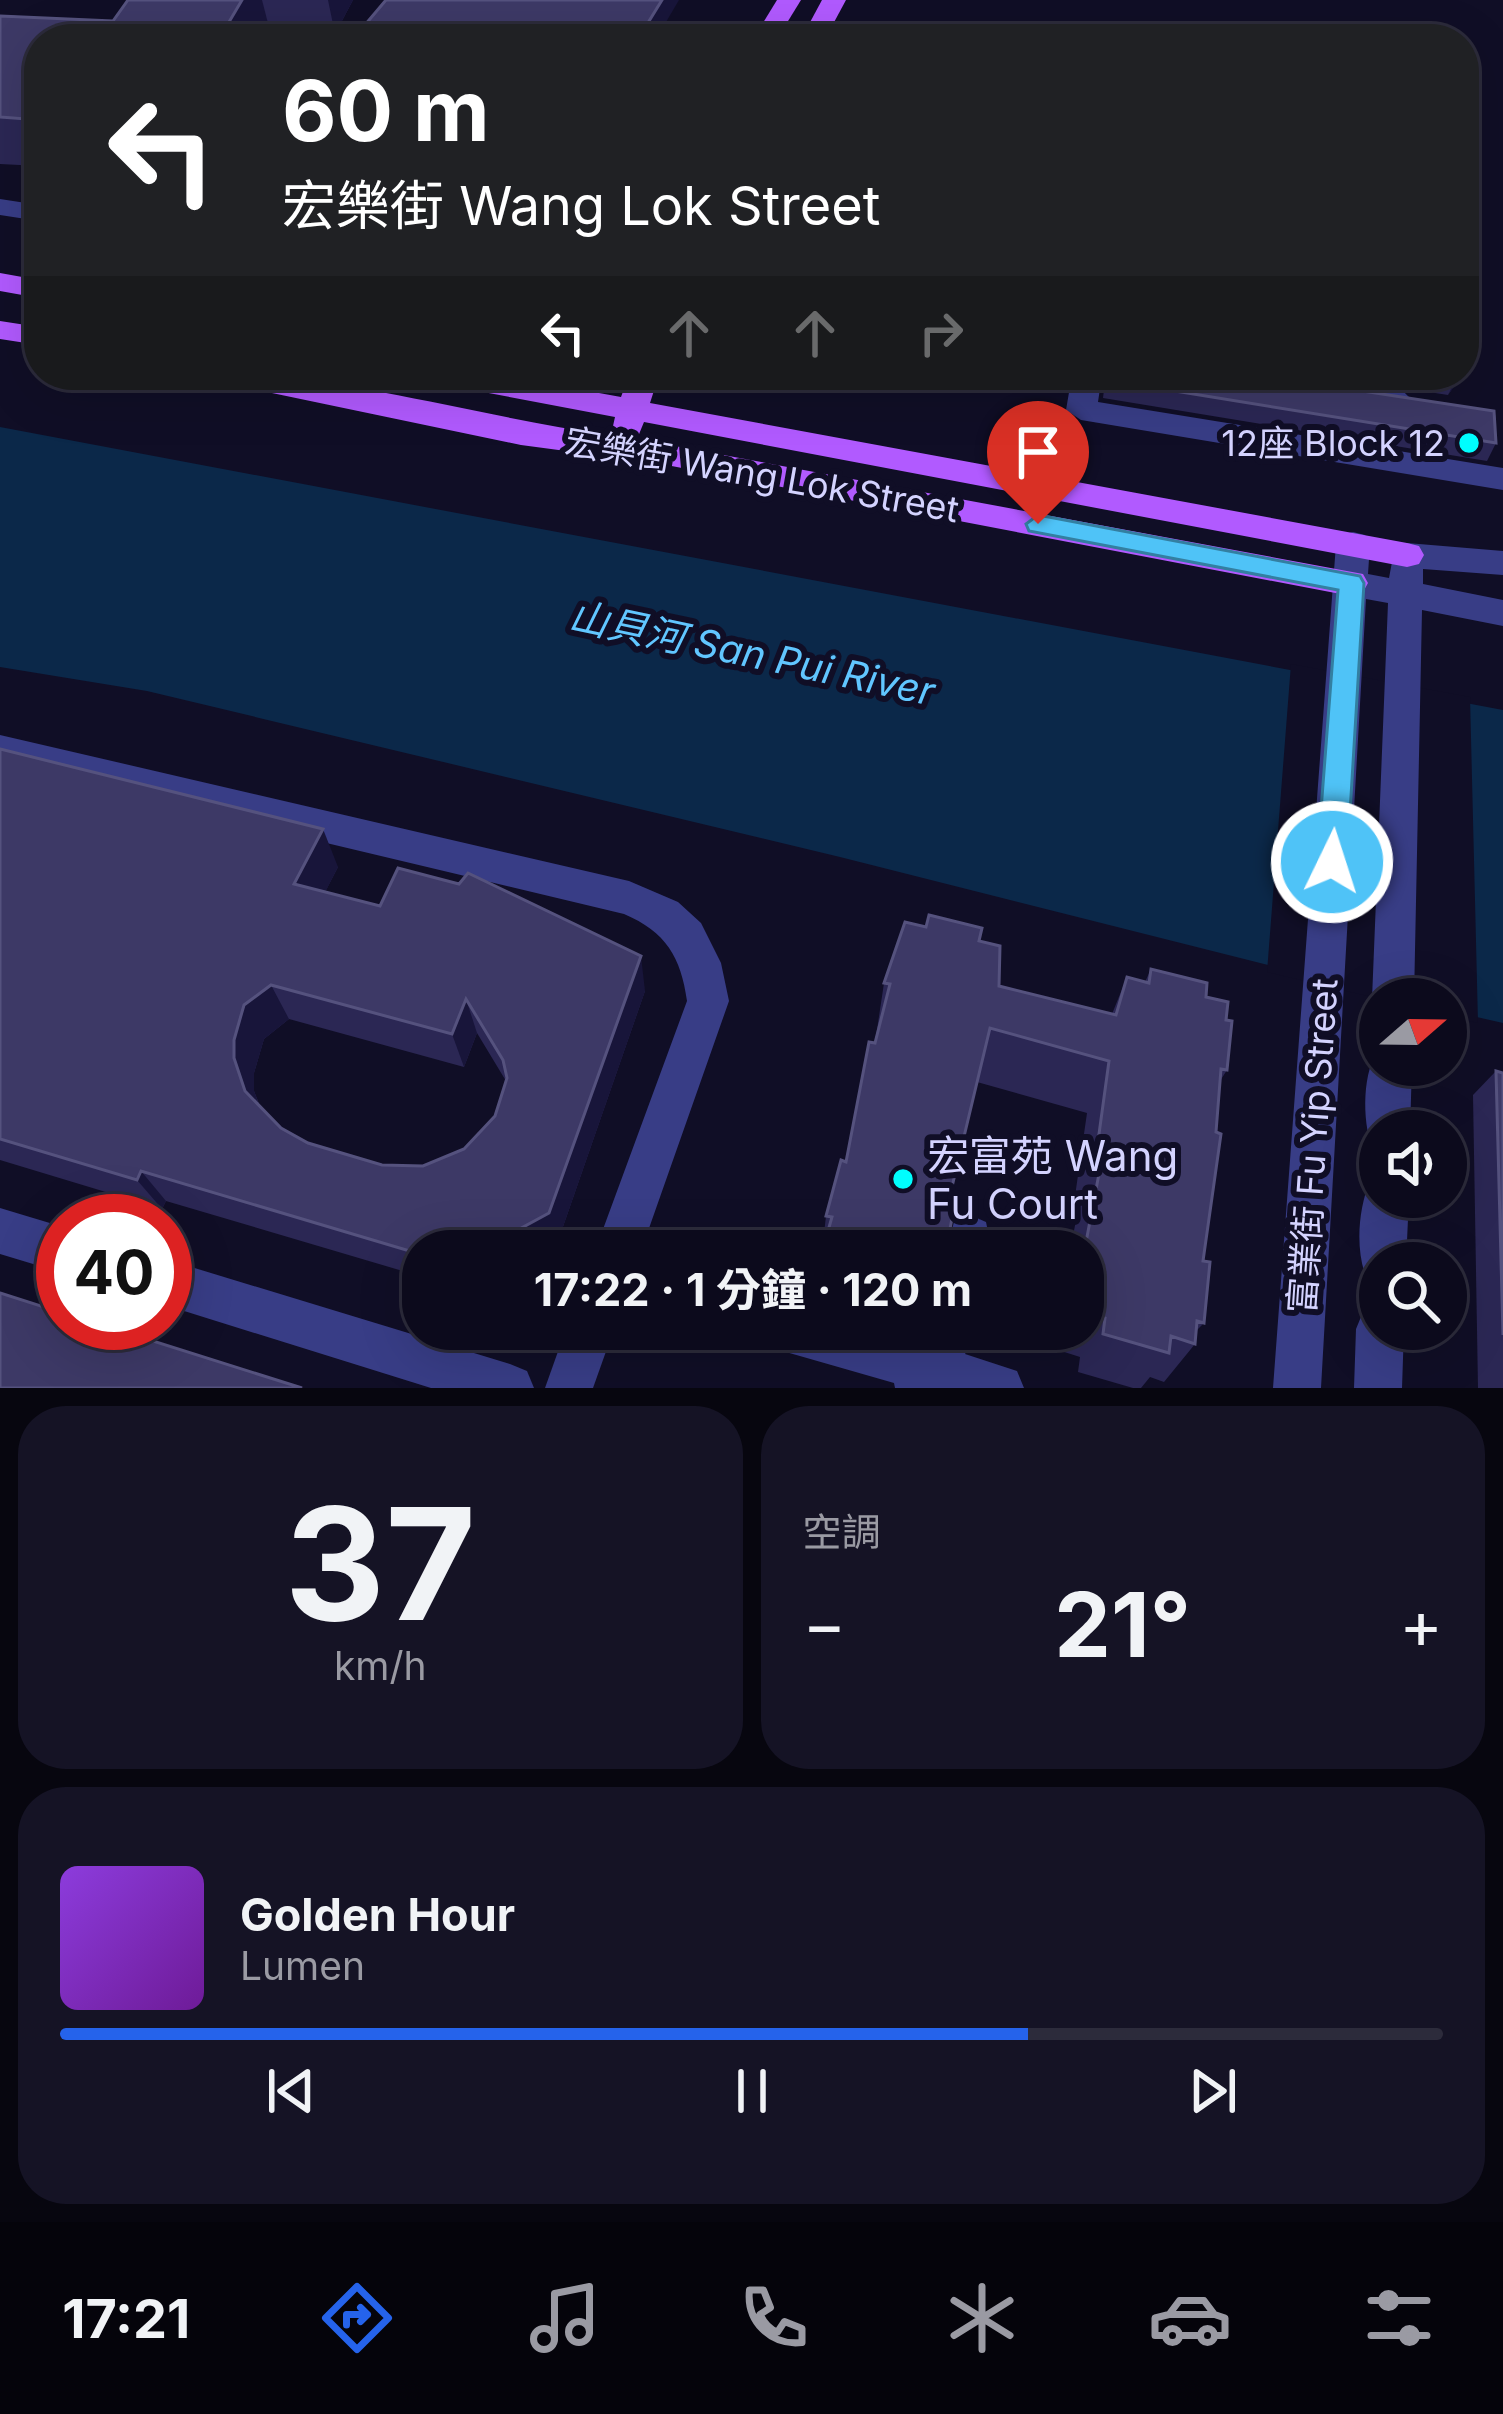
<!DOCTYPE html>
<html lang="zh-TW">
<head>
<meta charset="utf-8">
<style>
	:root { --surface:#0c0a1c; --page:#151325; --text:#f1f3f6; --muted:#9a9aa3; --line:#2c2b3b; --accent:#2563eb }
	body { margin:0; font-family:Inter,"Noto Sans TC",sans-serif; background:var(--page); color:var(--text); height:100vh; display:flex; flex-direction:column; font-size:45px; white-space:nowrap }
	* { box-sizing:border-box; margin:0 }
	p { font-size:39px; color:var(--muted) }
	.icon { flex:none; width:66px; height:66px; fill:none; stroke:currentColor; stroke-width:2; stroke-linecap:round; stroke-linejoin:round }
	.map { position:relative; height:1388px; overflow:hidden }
	.drawer { display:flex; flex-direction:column; gap:18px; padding:18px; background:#07060f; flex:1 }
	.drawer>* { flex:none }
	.top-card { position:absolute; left:24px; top:24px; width:1455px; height:366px; border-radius:48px; box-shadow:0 12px 48px #0002,0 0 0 3px var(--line); background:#202124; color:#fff; overflow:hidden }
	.needle { width:78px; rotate:70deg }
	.fabs { position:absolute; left:1359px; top:978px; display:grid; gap:24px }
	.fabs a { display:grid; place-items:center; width:108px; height:108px; border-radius:50%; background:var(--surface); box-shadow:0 12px 48px #0002,0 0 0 3px var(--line); font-size:60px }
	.speed { position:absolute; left:36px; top:1194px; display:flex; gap:24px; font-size:60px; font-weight:700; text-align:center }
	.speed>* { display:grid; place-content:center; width:156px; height:156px; border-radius:50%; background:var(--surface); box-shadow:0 12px 48px #0002,0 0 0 3px var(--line); line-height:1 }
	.speed .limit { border:18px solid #d22; background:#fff; color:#111 }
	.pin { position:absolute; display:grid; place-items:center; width:102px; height:102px; color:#fff; margin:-123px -51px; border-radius:50% 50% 50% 0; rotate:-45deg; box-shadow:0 0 12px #0007 }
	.pin .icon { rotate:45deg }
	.me { position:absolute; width:132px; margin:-66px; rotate:4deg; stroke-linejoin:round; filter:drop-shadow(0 0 9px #0008) }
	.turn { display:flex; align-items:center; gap:42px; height:252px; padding:0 60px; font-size:54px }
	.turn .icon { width:156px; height:156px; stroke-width:2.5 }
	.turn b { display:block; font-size:84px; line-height:102px }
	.lanes { display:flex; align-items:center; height:114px; padding:0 60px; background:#0003; justify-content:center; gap:60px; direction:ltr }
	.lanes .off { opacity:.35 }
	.big { font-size:90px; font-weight:700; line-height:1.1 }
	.drawer .card { flex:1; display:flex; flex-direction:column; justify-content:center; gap:18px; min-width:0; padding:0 42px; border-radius:48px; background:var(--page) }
	.drawer .dial { align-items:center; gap:0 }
	.dial b { font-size:156px; line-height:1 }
	.song { display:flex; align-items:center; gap:36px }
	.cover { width:144px; height:144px; border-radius:18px; background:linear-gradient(135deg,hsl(270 70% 55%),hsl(280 70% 35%)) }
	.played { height:12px; border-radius:6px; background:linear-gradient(90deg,var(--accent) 70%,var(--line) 70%) }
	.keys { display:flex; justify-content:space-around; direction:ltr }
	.heat { display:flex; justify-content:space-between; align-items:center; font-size:66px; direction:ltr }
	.drawer .tiles { flex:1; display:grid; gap:18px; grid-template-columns:1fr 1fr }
	.card:last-child { grid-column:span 2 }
	.trip { position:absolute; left:402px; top:1230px; width:702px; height:120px; border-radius:48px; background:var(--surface); box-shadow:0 12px 48px #0002,0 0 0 3px var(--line); font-weight:700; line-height:120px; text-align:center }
	.menu { display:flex; height:192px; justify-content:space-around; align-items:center; background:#05040b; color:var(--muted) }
	.menu .icon { width:84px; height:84px }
	.menu .current { color:var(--accent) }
	.menu b { font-size:54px; color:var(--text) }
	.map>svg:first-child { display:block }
	.water { fill:#0b2849 }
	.pier { fill:#100e26 }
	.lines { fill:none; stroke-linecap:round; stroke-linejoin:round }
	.minor { fill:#383d86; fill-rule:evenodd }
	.major { fill:#b15aff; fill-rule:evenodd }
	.wall { fill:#2b2754; fill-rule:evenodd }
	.shaded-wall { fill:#18153a }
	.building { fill:#3d3966; stroke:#55527e; stroke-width:3; fill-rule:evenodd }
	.route { fill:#4fc3f7; stroke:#337fa1; stroke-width:3 }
	.poi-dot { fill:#00fefe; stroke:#100e26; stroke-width:4.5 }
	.labels { text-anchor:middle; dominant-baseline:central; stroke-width:12; stroke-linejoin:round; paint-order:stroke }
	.poi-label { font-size:36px; fill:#d4d3ff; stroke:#100e26; text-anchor:end }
	.street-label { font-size:36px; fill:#d4d3ff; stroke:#100e26 }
	.water-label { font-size:39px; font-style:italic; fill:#61c6ff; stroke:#100e26 }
	.near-poi-label { font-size:42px; fill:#d4d3ff; stroke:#100e26; text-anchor:start }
</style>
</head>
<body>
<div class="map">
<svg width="1503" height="1388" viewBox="0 0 1503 1388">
	<rect width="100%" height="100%" fill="#100e26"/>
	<path class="water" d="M0,427l1503,283v313l-57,-13v-11h-43l-563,-142 -693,-166 -147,-24z"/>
	<path class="pier" d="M1291,664l179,33 8,326 -32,-7v-17h-66l-113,-27z"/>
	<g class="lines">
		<g class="minor">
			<path d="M0,199l39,6v16l-39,-6z"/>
			<path d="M1072,375h30l-4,27 405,66v22l-422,-70 -15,-10z"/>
			<path d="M1322,375c30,0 72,0 91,27l-15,10 -72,-30z"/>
			<path d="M1353,532l12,3 5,9 -2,30 21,4 6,-32 12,-3 96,8v24l-80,-6v15l80,16v26l-81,-16 -8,389h-34v14l-8,-14 16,-396 -22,-4 -45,789h-48l63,-844 5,-9z"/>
			<path d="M0,735l629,146 49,21 23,21 20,40 8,38 -88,250h-46l92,-250c-6,-44 -21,-69 -63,-87l-624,-149z"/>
			<path d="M1380,1049v16h32l-2,66h-30v18l-8,-3c-10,-24 -10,-78 8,-97z"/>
			<path d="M1380,1177v20h29l-3,66h-26v22l-13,-6c-12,-27 -9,-70 3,-98z"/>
			<path d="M0,1208l63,19v46l-63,-19z"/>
			<path d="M970,1215l16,7 6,29h-46l8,-29z"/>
			<path d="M165,1259l345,105 17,7 7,17h-103l-266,-83z"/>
			<path d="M1380,1305v24h24l-2,59h-48l2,-59 7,-17z"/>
			<path d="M566,1329h48l-21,59h-48z"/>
			<path d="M758,1329h113l41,11 11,-11h57l-15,25 52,17 7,17h-129l-1,-5 -129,-37z"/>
		</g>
		<g class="major">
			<path d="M777,0h24l-24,39h-24z"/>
			<path d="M822,0h24l-21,39h-24z"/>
			<path d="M0,273l39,7v18l-39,-7z"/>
			<path d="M0,321l39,6v18l-39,-6z"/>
			<path d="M219,375c131,0 262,43 392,60l4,-18 -169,-32 -15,-10h69l121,22 8,-22h30l-9,28 757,140 12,3 5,9 -5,9 -12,3 -763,-145 -7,17 726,135 5,9 -5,9 -12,4 -695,-133 -135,-18 -287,-60z"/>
		</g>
	</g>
	<g class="wall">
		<path d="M128,0h225l-18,34 -65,-3 -9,8h-222v127l-39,-2v-149l113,6z"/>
		<path d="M1106,375h151l239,68 -9,18 -384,-63z"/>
		<path d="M1349,375h113l-14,20 -84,-13z"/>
		<path d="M0,749l338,118 -13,25 320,99 -87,250 -19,10h-116v26l-257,-76 -4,8 -162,-49zM289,1019l175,48 13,-34 29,48 -11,35 -31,33 -41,17 -41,-1 -74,-22 -27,-15 -21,-22 -6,-15v-18l10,-34z"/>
		<path d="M979,941l20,45 113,28 15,-37 18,5 6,-13 55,28 20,23 1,50 -7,11 -17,180 1,62 -8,8 -1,13 -31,38 -14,-5 -9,11h-8l-55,-16 2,-15 -22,-7 3,-21h-1h23v-78h-13l9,-46 -5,-2 13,-90 -110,-31 -26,109 6,2 -12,58h-123l4,-35 20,-54 29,-119 9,-60z"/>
		<path d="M1496,1071l7,2v315h-25l-5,-293z"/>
	</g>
	<g class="shaded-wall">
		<path d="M242,0h20l8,31 -9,8h-42z"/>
		<path d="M328,0h25l-18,34z"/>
		<path d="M662,0h17l-23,39h-18z"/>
		<path d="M1458,375h4l-14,20z"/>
		<path d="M323,829l15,38 -27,53 -17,-36z"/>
		<path d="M641,956l4,35 -87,250 -19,10h-60z"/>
		<path d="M271,985l18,34 -25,20 -10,34v18l12,32 -21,-32 -11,-33v-18l10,-35z"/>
		<path d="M466,999l11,34 -13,34 -12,-33z"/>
		<path d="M141,1171l25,30 -4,8 -25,-29z"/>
	</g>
	<g class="building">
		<path d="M128,0h114l-23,39h-180v81l-39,-3v-101l113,5z"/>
		<path d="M386,0h276l-24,39h-285z"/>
		<path d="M1108,375h149l237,36 2,32 -389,-63z"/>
		<path d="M0,749l323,80 -29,55 86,22 18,-38 61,16 9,-11 173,83 -92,257 -70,38h-56v4l-282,-84 -4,9 -137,-41zM271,985l181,49 14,-35 37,61 4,18 -12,38 -31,33 -41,17 -41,-1 -74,-22 -27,-15 -36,-37 -11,-33v-18l10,-35z"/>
		<path d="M929,915l53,13 -3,13 21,5 -1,40 117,29 11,-38 22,6 2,-14 56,14 -1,14 22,5 -2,18 6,1 -5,49 -6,-1 -5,63 5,2 -18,127 7,1 -6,61 -7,-2 -2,23 -24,-8 -2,17 -66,-19 2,-16 -22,-7v-53l19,-100 -6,-2 13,-95 -119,-33 -39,163 6,2 -11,56 -6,-1 -1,3h-90l1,-6 -24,-7 6,-21 -6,-1 15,-56 5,2 23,-120 6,1 15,-59 -6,-1 21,-61 21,5z"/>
		<path d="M1496,1071l7,2v262z"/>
		<path d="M0,1293l63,20v10h33l206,65h-302z"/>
	</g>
	<path class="route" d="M1038,515l322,61 4,7 -17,279 -4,9 -11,4 -10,-4 -5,-9 21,-272 -309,-59 -3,-7z"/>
	<g class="poi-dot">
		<circle cx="1469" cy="443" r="12"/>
		<circle cx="903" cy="1179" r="12"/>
	</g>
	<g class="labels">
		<g class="poi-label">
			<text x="1445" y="443">12座 Block 12</text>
		</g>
		<g class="street-label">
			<text transform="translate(762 475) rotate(10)">宏樂街 Wang Lok Street</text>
			<text transform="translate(1313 1146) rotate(-86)">富業街 Fu Yip Street</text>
		</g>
		<g class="water-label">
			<text transform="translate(752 653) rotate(12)">山貝河 San Pui River</text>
		</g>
		<g class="near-poi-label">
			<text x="927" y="1155">宏富苑 Wang<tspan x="927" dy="48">Fu Court</tspan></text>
		</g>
	</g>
</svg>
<div class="fabs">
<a><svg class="needle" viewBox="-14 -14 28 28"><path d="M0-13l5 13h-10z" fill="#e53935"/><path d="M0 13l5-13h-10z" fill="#9a9aa3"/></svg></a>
<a><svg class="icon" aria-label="sound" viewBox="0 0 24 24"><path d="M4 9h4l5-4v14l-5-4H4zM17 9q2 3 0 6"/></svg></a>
<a><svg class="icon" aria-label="search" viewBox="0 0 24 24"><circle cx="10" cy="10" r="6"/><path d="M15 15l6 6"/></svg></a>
</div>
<div class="speed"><div class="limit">40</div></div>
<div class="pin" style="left:1038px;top:524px;background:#d93025"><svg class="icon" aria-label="arrive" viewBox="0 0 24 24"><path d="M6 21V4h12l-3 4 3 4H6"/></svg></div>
<svg class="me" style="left:1332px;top:862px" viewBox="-20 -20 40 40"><circle r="17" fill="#4fc3f7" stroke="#fff" stroke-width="3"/><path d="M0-11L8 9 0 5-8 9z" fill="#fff"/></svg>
<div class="trip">17:22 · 1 分鐘 · 120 m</div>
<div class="top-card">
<div class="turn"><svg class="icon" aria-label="left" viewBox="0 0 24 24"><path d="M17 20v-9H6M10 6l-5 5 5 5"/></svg><div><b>60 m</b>宏樂街 Wang Lok Street</div></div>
<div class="lanes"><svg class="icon" aria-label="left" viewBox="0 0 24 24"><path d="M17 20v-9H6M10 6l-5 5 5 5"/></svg><svg class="icon off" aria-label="ahead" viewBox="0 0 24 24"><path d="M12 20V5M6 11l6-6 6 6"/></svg><svg class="icon off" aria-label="ahead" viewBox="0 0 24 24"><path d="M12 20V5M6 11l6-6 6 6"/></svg><svg class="icon off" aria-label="right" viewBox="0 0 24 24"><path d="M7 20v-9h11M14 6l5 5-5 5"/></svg></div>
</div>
</div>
<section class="drawer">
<div class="tiles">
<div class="card dial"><b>37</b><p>km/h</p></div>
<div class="card"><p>空調</p>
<div class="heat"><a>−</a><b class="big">21°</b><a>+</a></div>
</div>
<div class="card">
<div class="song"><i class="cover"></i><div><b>Golden Hour</b><p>Lumen</p></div></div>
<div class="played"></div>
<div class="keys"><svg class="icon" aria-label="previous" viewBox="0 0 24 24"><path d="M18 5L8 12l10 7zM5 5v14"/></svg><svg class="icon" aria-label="pause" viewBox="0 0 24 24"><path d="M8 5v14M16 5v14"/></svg><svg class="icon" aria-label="next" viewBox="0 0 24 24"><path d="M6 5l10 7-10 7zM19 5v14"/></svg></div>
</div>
</div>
</section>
<nav class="menu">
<b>17:21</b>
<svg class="icon current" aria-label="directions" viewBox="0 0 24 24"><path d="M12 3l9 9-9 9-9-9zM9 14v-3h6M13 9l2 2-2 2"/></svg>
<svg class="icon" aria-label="music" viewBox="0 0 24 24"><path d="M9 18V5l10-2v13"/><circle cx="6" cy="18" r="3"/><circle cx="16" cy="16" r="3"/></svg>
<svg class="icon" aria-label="phone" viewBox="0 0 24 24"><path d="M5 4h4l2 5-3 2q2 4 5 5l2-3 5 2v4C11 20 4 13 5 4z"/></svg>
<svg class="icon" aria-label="climate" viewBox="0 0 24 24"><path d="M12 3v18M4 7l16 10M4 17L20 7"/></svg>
<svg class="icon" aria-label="car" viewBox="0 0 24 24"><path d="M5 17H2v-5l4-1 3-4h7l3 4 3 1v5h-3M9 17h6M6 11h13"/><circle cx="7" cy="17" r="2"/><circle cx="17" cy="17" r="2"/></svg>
<svg class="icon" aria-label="filters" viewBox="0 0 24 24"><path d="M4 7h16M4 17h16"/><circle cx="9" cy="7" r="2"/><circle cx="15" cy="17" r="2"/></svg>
</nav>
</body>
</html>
